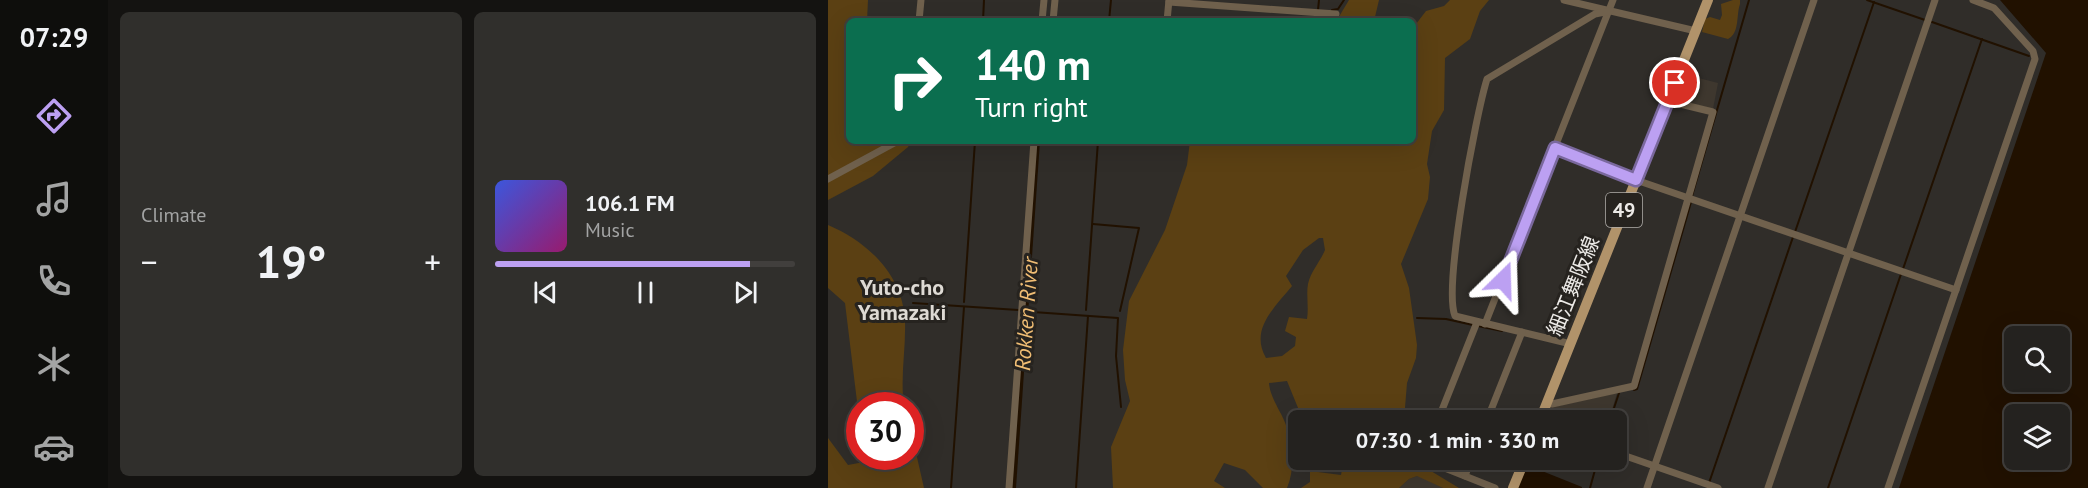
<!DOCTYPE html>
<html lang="en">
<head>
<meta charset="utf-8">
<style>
	:root { --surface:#24221f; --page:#302f2c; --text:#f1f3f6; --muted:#a3a4a4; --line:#413f3d; --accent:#bca0f2 }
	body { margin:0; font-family:"PT Sans","Noto Sans JP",sans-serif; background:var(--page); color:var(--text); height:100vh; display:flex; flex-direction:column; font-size:22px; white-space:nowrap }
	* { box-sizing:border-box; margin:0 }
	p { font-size:20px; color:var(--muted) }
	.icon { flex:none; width:33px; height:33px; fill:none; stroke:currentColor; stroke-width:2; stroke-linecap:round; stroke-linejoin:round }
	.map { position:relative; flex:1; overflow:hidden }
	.panel { display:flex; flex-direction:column; gap:12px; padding:12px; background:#141311; width:720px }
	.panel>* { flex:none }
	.banner { position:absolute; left:18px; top:18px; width:570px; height:126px; border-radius:9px; box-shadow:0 6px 24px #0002,0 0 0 2px var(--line); background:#0b6e4f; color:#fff; overflow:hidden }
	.tools { position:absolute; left:1176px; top:326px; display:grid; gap:12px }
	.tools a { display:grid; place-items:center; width:66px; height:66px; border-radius:9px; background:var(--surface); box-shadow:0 6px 24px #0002,0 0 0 2px var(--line); font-size:30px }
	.speed { position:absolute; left:18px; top:392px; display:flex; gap:12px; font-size:30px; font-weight:700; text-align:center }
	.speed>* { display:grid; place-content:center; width:78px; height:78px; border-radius:50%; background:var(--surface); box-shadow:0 6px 24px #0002,0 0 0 2px var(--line); line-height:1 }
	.speed .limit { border:9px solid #d22; background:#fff; color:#111 }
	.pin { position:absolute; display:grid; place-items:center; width:51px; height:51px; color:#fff; margin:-26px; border:3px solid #fff; border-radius:50%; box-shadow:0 2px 6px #0007 }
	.me { position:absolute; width:66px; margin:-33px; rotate:22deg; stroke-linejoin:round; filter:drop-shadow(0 0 4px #0008) }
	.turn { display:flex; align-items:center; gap:21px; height:126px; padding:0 30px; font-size:27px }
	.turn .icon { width:78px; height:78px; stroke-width:2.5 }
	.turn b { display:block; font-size:42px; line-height:51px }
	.big { font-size:45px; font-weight:800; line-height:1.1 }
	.panel .widget { flex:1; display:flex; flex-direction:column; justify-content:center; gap:9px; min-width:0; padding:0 21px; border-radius:9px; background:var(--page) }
	.song { display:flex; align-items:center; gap:18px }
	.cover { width:72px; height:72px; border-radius:9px; background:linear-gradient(135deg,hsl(230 70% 55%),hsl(320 70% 35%)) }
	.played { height:6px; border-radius:3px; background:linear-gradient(90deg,var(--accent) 85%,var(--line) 85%) }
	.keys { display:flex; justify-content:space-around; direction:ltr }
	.heat { display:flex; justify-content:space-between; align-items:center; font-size:33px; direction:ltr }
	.panel .tiles { flex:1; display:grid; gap:12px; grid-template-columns:repeat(2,1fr) }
	.trip { position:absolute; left:460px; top:410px; width:339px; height:60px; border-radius:9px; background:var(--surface); box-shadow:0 6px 24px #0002,0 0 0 2px var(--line); font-weight:800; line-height:60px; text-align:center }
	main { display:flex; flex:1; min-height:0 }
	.tab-bar { display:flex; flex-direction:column; width:108px; justify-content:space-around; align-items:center; background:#0e0e0c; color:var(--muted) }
	.tab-bar .icon { width:42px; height:42px }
	.tab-bar .on { color:var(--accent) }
	.tab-bar b { font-size:27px; color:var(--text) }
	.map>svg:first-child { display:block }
	.built { fill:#3e372e }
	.green { fill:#5b4013; fill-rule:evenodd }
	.water { fill:#211100; fill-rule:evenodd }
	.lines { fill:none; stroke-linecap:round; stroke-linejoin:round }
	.stream { stroke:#211100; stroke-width:2 }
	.street { stroke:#70614d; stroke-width:7 }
	.primary { stroke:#b1936a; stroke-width:10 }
	.route-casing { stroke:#7a689d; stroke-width:15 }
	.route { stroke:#bca0f2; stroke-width:10 }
	.labels { text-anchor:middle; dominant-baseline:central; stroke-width:6; stroke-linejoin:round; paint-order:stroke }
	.shield { fill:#26231f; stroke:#b1aeab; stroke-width:1.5 }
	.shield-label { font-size:20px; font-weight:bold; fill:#eceae7 }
	.street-label { font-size:21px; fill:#eceae7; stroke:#26231f }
	.neighbourhood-label { font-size:22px; font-weight:bold; fill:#dedad4; stroke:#26231f }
	.water-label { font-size:22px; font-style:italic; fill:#f0bd74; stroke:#26231f }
</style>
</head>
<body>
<main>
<nav class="tab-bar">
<b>07:29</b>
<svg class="icon on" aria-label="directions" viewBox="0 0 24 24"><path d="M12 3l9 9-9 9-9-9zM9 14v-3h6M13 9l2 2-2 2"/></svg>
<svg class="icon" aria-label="music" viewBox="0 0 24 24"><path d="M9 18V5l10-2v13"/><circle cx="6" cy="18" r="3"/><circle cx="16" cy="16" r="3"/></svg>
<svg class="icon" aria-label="phone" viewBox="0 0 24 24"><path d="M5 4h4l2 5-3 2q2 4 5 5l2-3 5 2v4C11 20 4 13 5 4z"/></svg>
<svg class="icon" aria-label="climate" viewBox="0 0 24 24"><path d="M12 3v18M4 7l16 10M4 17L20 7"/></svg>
<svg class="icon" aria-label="car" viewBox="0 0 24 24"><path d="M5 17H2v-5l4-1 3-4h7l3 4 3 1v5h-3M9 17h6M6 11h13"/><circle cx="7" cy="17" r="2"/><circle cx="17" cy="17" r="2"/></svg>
</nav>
<section class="panel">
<div class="tiles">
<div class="widget"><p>Climate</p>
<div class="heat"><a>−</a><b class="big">19°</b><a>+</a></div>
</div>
<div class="widget">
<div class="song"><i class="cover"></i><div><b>106.1 FM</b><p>Music</p></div></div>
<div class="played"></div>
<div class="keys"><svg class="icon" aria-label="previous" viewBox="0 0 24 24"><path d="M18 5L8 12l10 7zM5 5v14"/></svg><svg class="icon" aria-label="pause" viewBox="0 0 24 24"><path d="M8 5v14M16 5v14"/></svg><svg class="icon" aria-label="next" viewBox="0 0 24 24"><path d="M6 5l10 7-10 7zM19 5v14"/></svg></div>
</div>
</div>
</section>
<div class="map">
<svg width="1260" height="488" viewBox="0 0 1260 488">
	<rect width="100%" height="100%" fill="#302d29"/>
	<g class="built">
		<path d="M855,74l35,9 -5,26 -38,-10z"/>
		<path d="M789,393l-8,27h-62l5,-13z"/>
		<path d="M589,476l4,1 22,11h-44l10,-9z"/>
	</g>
	<g class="green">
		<path d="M0,0h40l-1,21h-18v120h45l-66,35z"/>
		<path d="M521,0h30l-5,21h-34v-6z"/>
		<path d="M622,0h39l-9,11 -10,28 -25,19 -1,52 -12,21 -5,33 3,13 -2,22 -27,65 8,24 8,57 -1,13 -9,25 -3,37h-101l-16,-39 -18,2c1,13 9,24 14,35 10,21 13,48 4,70h-24l-18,-18 -21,-7 -10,18 11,7h-112l-2,-41 19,-46 -5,-21 -2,-30 6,-49 36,-71 22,-65 3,-24h223v-113l13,-17 18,-5zM491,238h4l2,12c-5,12 -14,21 -17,34 -2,11 1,23 -1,35l-18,-2 -4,14 11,6 -1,9 -13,10 -16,2c-17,-29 10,-52 26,-72l-6,-10 17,-26z"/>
		<path d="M905,0h7v4c-4,11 0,29 -12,35l-26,-7 3,-13 5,-2 10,3 2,-5 -1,-11z"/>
		<path d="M74,141h9l-3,6 -35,29 -45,24v-19z"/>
		<path d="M0,225c40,17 75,50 77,96 1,29 -5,56 -1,84h-44l-1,13 -14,-115 -17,-15z"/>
		<path d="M83,431l13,57h-96v-50l20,27 16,-3v-6h46z"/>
		<path d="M516,459h50l2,3 30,6 33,20h-16l-26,-12 -8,3 -10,9h-98l9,-6v-11l31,4z"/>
	</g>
	<g class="water">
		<path d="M1172,0h88v488h-189l147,-435zM1186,336h46v45h-46zM1186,414h46v45h-46z"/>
		<path d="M208,141h4l-24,347h-4z"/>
		<path d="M699,465l55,22v1h-64z"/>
	</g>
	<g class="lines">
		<g class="stream">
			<path d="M1039,0l58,20"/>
			<path d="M490,10l1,-10"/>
			<path d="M504,10l6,-1 6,-9"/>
			<path d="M155,21l1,-21"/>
			<path d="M281,21l2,-21"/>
			<path d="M1104,22l97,34"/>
			<path d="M864,196l57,-196"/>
			<path d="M265,224l46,4 -19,83"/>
			<path d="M967,232l79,-230"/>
			<path d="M1075,269l79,-230"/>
			<path d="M136,302l11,-161"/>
			<path d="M85,303l105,7"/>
			<path d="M258,310l12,-169"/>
			<path d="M205,312l85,6 -2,38 5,51"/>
			<path d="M589,318l29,1 27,6"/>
			<path d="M650,326l24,5"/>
			<path d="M806,390l3,-1 54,-187"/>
			<path d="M782,420l9,-27"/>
			<path d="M881,483l84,-246"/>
			<path d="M123,488l13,-181"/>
			<path d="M248,488l12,-172"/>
			<path d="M762,488l8,-29"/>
			<path d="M1000,488l73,-214"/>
		</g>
		<g class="street">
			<path d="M736,0l132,31"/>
			<path d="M341,2l167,12"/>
			<path d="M91,21l2,-21"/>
			<path d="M214,21l2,-21"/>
			<path d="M225,21l2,-21"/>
			<path d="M339,21l2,-21"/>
			<path d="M727,149l81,31 320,110"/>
			<path d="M0,179l70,-38"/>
			<path d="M657,324l128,-324"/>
			<path d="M743,344l-116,-28c-12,-29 21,-202 32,-237l108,-65 15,-3"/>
			<path d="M720,402l4,2 82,-18 79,-274 -45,-11"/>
			<path d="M610,420l39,-98"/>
			<path d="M659,420l35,-88"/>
			<path d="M789,453l101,35"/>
			<path d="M594,459l73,29"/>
			<path d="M637,476l6,-17"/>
			<path d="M181,488l25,-347"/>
			<path d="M819,488l167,-488"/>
			<path d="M940,488l167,-488"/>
			<path d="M1060,488l147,-429 -2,-8 -39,-43 -21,-8"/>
		</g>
		<g class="primary">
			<path d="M712,420l168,-420"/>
			<path d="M685,488l12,-29"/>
		</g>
	</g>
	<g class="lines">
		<g class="route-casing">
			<path id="route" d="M675,280l52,-132 81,32 39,-97"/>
		</g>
		<use href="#route" class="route"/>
	</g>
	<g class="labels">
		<rect class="shield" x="778" y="193" width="36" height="34" rx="4.5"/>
		<g class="shield-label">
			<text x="796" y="210">49</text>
		</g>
		<g class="street-label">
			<text transform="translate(745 286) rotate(-68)">細江舞阪線</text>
		</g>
		<g class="neighbourhood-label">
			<text x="74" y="287">Yuto-cho<tspan x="74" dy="25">Yamazaki</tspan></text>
		</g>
		<g class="water-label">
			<text transform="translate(198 314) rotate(-86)">Rokken River</text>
		</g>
	</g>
</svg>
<div class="tools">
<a><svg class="icon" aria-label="search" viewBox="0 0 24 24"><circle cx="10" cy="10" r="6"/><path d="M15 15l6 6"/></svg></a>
<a><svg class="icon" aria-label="layers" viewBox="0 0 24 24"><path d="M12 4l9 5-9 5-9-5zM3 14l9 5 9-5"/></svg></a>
</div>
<div class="speed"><div class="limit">30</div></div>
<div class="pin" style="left:847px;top:83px;background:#d93025"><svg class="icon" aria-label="arrive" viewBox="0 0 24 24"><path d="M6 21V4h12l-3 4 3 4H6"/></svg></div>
<svg class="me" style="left:675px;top:280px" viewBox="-20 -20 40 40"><path d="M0-17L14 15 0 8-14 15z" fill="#bca0f2" stroke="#fff" stroke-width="4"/></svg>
<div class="trip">07:30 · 1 min · 330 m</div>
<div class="banner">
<div class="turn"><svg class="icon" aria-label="right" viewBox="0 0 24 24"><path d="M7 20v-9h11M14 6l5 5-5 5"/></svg><div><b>140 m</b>Turn right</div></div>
</div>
</div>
</main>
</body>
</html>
